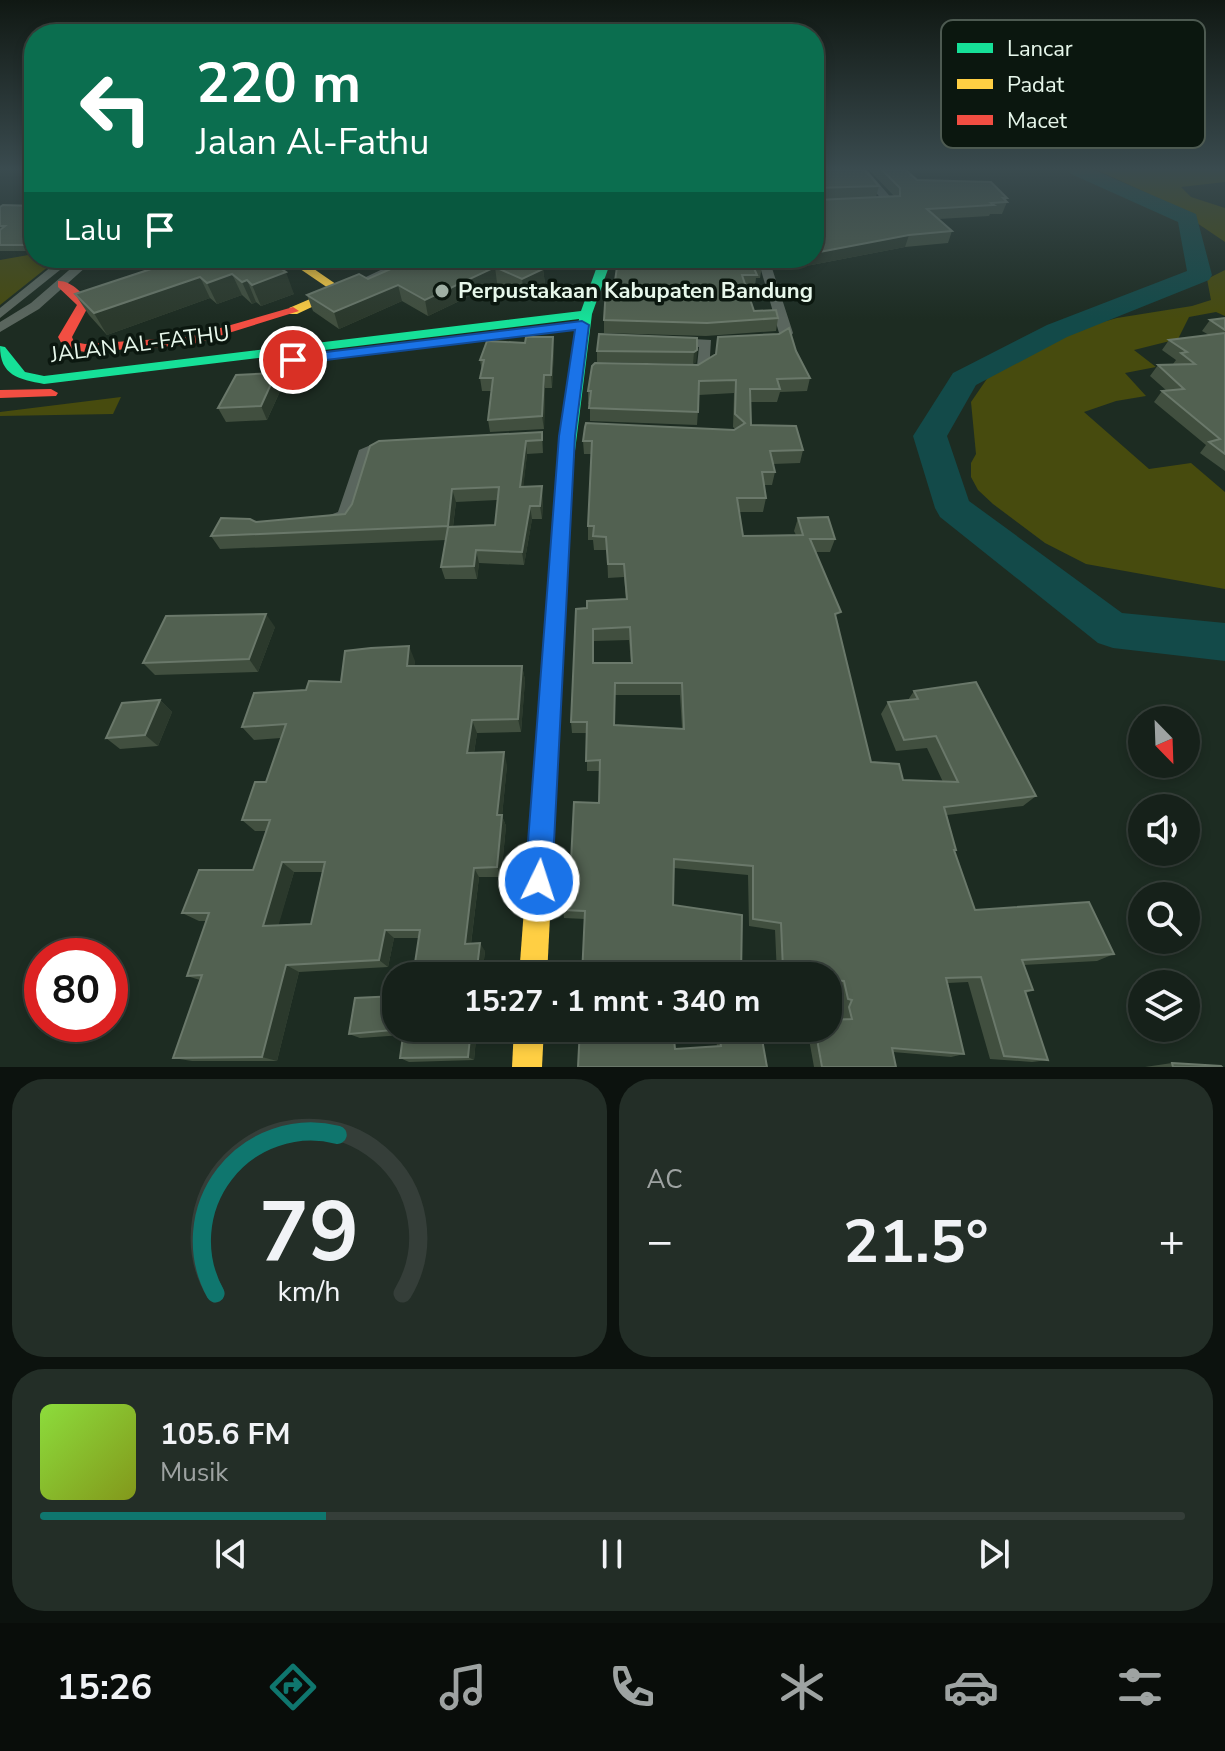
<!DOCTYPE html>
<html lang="id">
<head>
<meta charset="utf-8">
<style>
	:root { --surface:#16211a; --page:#232e27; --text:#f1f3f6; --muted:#9ea3a2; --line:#353e39; --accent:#0f766e }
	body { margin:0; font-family:"Nunito Sans",sans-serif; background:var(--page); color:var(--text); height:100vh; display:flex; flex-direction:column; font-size:30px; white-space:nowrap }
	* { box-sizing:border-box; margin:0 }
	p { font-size:26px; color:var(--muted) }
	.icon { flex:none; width:44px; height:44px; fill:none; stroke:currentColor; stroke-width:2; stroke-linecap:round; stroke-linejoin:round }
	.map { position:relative; height:1067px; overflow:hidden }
	.details { display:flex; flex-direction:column; gap:12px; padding:12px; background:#0c120e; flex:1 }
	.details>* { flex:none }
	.guide { position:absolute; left:24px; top:24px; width:800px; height:244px; border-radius:32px; box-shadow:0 4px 12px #0003,0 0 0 2px var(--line); background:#0b6e4f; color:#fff; overflow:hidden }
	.needle { width:52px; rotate:157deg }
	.tools { position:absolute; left:1128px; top:706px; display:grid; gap:16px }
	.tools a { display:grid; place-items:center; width:72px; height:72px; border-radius:50%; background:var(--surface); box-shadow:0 4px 12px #0003,0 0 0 2px var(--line); font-size:40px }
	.speed { position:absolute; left:24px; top:938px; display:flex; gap:16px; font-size:40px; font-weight:700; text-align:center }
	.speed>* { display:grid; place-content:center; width:104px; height:104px; border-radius:50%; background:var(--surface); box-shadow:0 4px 12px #0003,0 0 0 2px var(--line); line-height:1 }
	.speed .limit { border:12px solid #d22; background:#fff; color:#111 }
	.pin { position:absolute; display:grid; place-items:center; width:68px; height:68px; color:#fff; margin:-34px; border:4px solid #fff; border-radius:50%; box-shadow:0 2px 8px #0007 }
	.me { position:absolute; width:88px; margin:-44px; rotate:4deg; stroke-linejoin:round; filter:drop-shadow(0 0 6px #0008) }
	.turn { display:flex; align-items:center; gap:28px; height:168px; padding:0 40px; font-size:36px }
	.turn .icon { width:104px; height:104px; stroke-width:2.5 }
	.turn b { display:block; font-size:56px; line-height:68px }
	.then { display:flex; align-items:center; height:76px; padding:0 40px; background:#0003; gap:16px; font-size:30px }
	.big { font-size:60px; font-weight:700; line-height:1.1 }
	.details .tile { flex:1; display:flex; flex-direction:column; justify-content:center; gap:12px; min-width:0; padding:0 28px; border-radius:32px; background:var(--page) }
	.details .dial { align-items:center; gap:0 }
	.dial svg { height:208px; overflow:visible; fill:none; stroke:var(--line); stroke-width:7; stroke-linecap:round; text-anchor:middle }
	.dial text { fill:var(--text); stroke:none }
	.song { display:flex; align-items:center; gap:24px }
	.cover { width:96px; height:96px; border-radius:12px; background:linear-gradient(135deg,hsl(90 70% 55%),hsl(70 70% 35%)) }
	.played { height:8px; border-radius:4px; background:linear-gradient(90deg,var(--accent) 25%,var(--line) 25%) }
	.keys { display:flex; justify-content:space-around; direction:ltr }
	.heat { display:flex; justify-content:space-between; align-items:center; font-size:44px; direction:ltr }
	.details .tiles { flex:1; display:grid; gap:12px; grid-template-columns:1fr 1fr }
	.tile:last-child { grid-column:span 2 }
	.trip { position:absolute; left:382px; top:962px; width:460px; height:80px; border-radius:32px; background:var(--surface); box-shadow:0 4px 12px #0003,0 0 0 2px var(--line); font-weight:700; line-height:80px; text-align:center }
	.tab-bar { display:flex; height:128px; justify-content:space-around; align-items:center; background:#090d0a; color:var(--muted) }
	.tab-bar .icon { width:56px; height:56px }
	.tab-bar .active { color:var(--accent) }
	.tab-bar b { font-size:36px; color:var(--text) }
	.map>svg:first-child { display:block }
	.green { fill:#474b0e }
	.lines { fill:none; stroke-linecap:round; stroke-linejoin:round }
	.river { fill:#134a49; fill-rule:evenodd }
	.street { fill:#5a665e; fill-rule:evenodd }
	.fast { fill:#16e098; fill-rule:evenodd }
	.slow { fill:#ffcf43; fill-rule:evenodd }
	.jam { fill:#f24e42; fill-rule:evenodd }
	.wall { fill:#414f3f; fill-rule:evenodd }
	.shaded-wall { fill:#2b392c }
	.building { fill:#526151; stroke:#6a786a; stroke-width:2; fill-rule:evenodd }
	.route { fill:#1a73e8; stroke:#114b97; stroke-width:2 }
	.poi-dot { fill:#a0b0a5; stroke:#0b170f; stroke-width:3 }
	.labels { text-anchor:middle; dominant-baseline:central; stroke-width:7; stroke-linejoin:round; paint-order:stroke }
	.far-poi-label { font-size:22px; font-weight:bold; fill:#e7f7eb; stroke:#0b170f; text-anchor:start }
	.far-street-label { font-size:22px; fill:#e7f7eb; stroke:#0b170f }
	.key { fill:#0b170f; stroke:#4d5a51; stroke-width:2 }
	.key-label { font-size:22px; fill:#e7f7eb }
</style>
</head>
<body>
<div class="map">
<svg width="1225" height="1067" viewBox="0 0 1225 1067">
	<rect width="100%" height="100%" fill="#1d2c22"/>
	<g class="green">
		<path d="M1097,170h128v12l-44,5 10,10 34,11v34l-59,-40z"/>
		<path d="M34,254v4h25l-59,47v-45z"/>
		<path d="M1225,270v46l-9,-4 -27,5 -11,22 -44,11 22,17 -31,6 21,23 -30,5 -32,11 65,57 42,-6 34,29v97l-139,-25 -41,-21 -52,-39 -15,-14 -7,-13v-14l5,-9 -5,-52 22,-32 39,-24 41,-16 44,-12 75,-12 19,-6 -4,-21z"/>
		<path d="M121,397l-8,17 -113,2v-4z"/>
	</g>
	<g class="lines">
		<path class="river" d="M1069,170h25l102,44 16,61 -3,5 -142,57 -91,48 -29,51 22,65 153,112 103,10v38l-112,-13 -15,-5 -158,-126 -5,-9 -22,-72 40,-63 94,-48 140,-54 -9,-49 -107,-48z"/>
		<g class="street">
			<path d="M858,170h9l27,31v4h-25v-4l13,-1z"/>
			<path d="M62,258h13l-75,60v-10z"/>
			<path d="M83,258h13l-57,51 -39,23v-10l31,-19z"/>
			<path d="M406,258h16l-61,29 -10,-3z"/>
			<path d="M772,258h21l-22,7 22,68 -4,7 -20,5 -7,-4 17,-8 -20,-70z"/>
			<path d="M675,338l36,2 -2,32 -23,2v-6l11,-2 2,-19 -29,-2 -2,-3z"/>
			<path d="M380,441l17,1 2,4 -2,4 -14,1 -11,6 -20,64 -22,7 -6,-1 -3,-5 3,-5 14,-5 21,-62z"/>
		</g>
		<path class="fast" d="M600,258h12l-20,56 -19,153 -8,6 -8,-6 22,-148 -535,65c-25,-5 -44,-8 -44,-38l5,1 20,25 19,4 537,-65z"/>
		<g class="slow">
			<path d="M284,258h14l48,33 -49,23h-8v-6l42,-18z"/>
			<path d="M565,461l8,6 -26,509h-28l38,-509z"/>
			<path d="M514,1028h30l-2,39h-30z"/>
		</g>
		<g class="jam">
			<path d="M58,281c12,-1 27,13 31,24l-17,32 2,5 11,2 104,-7 104,-30 6,4 -109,34 -105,7 -21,-4 -6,-11 19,-32 -19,-18z"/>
			<path d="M51,389l7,4 -2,3 -56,2v-8z"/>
		</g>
	</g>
	<g class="wall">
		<path d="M814,170l65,16 -3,11 18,-1 -25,-26h37l11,10 90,18 -1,3 1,1 -5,12h-12l-1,2 -50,3 13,12 -4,12 -43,4 -99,19 -9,-8h17z"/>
		<path d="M34,206v45h-34v-44z"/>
		<path d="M133,258h132l29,36 -33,12 -5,-4 -4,2 -10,-9 -25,9 -7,-6 -103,37 -18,-20 -14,-21 72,-24z"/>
		<path d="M345,258h27l-16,6z"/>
		<path d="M416,258l127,11 2,15 -21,11 -27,-12 -69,33 -26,-15 -63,28 -26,-18 -6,-16 61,-16z"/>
		<path d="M622,258h138l2,8 -2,12h-4l-1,9h-9l8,24 24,7 -2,13 -70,5 -102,-3v-13l10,-32 56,-22 -48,-1z"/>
		<path d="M1225,318v153l-25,-18 6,-8 -52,-43 8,-11h5l-17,-15 8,-11h16l-1,-1 3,-4 -14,-10 7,-10 40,-5 -7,-4 8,-11z"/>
		<path d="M718,337l78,14 14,27 -3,13 -27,1 -3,10h-26v23l52,25 -3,13 -27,1 2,8 -3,13h-8l2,13 -3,14h-24l4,24 53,-1 -2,-4 4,-13 37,21 -5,13h-14l21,70 34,140 32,18 40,2 -16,-34 -31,3 -15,-37 7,-12 20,-2 6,-9 122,105 -13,10 -76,9 9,35 -2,2 21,58 139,44 -17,7 -74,4 10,25 -7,3 22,67 -16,2 -42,-3 -22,-77 -20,1 16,71 -13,3 -58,-5 3,15h-82l-7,-39h21l15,-9 -2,-8 2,-6 -4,-1 -3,-17 -8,-1v-10l-51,-1 -2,-45 -26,-4 -1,-51 -74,-7 -1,37 68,71h-159l3,-57 -21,-1 -1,-8 7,-29 29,-78 1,-32h-13v-38h-15l-1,-11 16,-114 39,-9 -2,-22 -16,1 -1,-28h-13l-1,-10h-5v-14l3,-72h-7l-1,-13 152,-12 -2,-2 1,-34 -35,2 -2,30 -107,-4v-16l-2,-1v-13l110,-26 18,-10zM629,640l2,23h-37v-22zM614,695h66l2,33 -68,-3z"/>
		<path d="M697,338l-1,24 -3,2 -96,-2v-11z"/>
		<path d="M554,349l-2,39h-7l-1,41 -54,3 -2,-12 3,-29h-9l-2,-13 2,-7 -2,-11z"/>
		<path d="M282,387l-15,33 -41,2 -8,-14z"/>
		<path d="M542,432l1,21 -16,1 -4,33 20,12 -1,20h-10l-8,46 -45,-2 -2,16h-32l-4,-12 5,-27 -226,9 -9,-13 45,-14 89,-8zM497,500l-2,25 -42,2 3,-25z"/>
		<path d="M275,627l-17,45 -103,3 -12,-12z"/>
		<path d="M415,661l-1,5h108l3,14 -4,52 -44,1 -3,20 33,12 -5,51 4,10 -5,51h-22l-8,67 14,7 -3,25h-69l6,-38h-25l-6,29 -89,5 -22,89h-85l-19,-3 27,-78 -13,-4 19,-55h-7l-17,-8 71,-43 13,-39h-11l-13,-11 24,-38 15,-44 -27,2 -12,-13 64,-37 35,-8zM294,872h28l-11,52 -33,1z"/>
		<path d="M160,700l12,12 -14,34 -38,3 -14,-11z"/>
		<path d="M396,1028h81l-3,32 -65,2 -9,-4 3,-23 -43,3 -11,-4z"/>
		<path d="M714,1028h46l7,39h-189l97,-18 42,-3z"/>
		<path d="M1172,1063l50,4h-77z"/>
	</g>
	<g class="shaded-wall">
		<path d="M909,235l-4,12 -99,19 1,-8h7v-5z"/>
		<path d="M34,242v9h-1l-4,-6z"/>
		<path d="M354,258h18l-16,6z"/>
		<path d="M495,267l2,16 -69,33 -3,-16z"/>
		<path d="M543,269l2,15 -21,11 -2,-16z"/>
		<path d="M286,272l8,22 -33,12 -9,-21z"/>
		<path d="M232,274l10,21 -25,9 -10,-21z"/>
		<path d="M200,277l10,21 -103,37 -13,-22z"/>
		<path d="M247,280l9,22 -4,2 -10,-22z"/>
		<path d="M398,285l4,16 -63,28 -5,-17z"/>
		<path d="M553,337l1,12 -2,39 -1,-13z"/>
		<path d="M697,350l-1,12 -3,2 1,-12z"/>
		<path d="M276,373l6,14 -15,33 -6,-14z"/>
		<path d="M544,375l1,13 -1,41 -2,-13z"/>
		<path d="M526,441l1,13 -5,46 -2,-13z"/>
		<path d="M542,486l1,13 -1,20 -2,-13z"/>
		<path d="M452,489l4,13 -5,38 -3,-14z"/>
		<path d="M530,506l2,13 -8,46 -2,-13z"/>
		<path d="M476,550l3,13 -2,16 -3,-13z"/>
		<path d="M266,614l9,13 -17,45 -9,-13z"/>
		<path d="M409,646l6,15 -2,19 -6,-14z"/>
		<path d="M522,666l3,14 -4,52 -3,-13z"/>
		<path d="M160,700l12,12 -14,34 -13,-11z"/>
		<path d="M472,720l5,13 -5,32 -5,-12z"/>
		<path d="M504,752l3,13 -5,51 4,10 -5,51 -4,-10v-52z"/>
		<path d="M282,862l12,10 -18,62 -13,-8z"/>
		<path d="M474,868l5,9 -9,74 -5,-7z"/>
		<path d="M385,930l9,8 -6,29 -9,-7z"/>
		<path d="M480,943l5,8 -3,25h-6z"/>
		<path d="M286,965l13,7 -22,89 -15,-4z"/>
		<path d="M471,1028h6l-3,32 -6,-3z"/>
	</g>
	<g class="building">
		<path d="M814,170h51l14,16 -63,2 -2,2z"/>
		<path d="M882,170h24l11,10 74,2 16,16h-4l4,4 -16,1 3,2 -67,4 25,22 -43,4 -95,18v-61l3,8 83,-4v-8z"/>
		<path d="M3,205l31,1v36l-5,3h-29v-15l5,-4h-5v-19z"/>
		<path d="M146,258h119l21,14 -34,13 -5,-5 -5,2 -10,-8 -25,9 -7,-6 -106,36 -19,-19 82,-27z"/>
		<path d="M416,258h103l24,11 -21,10 -27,-12 -70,33 -27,-15 -64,27 -27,-17 52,-21 9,5z"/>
		<path d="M684,258h76l2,8h-9l4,9h-15l12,36 22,-1 2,8 -71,5 -103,-3 2,-32h8l3,-21 65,-1 5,-5z"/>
		<path d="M1225,318v12l-15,-10z"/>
		<path d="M789,328l7,23 14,27 -33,1 3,10h-30l1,36 45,1 7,24 -33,1 5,21h-13l4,26h-29l6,38 60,-1 -5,-17 30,-1 7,22h-25l31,73 -6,2 36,148 28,2 4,16 55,2 -22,-46 -32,4 -16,-38 30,-3 -4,-8 62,-9 60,114 -92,11 12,43h-2l21,60 114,-8 25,52 -92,6 11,30 -8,1 23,69 -44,-4 -23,-79 -35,1 18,76 -72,-6 4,19h-74l-7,-39h13v-8l24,-1 -3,-12 3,-7 -4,-1 -4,-18 -16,-1v-4h-15l-1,-3 -29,-4 -2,-46 -28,-4v-53l-79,-7 -1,46 69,10 -1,61h-55l-20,-3v3h-84l3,-65 -22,-1 1,-29h6l4,-79 25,1 1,-43 -14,1 1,-39h-16l5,-113 11,-1v-7l40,-2 -3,-35h-16l-2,-27 -13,-1 1,-10h-6l4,-85h-9l2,-14 1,-4 148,7 11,-7 -10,-9 1,-34 -37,1 -1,31 -109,-4 2,-17h-3l4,-25 3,-3 103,2 18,-11 2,-17 61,-3zM630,627l2,36h-39v-34zM615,683h67l2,46 -70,-4z"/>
		<path d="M1225,333v121l-16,-12 11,-3 -58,-48 22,-2 -26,-24 37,-1 -14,-11 6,-1 -18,-12z"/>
		<path d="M599,334l98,4v12l-3,2 -97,-1z"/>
		<path d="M526,337h27l-2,38h-7l-2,41 -54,4 5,-42h-13l4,-18h-4l7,-19 38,2z"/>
		<path d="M276,373l-15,33 -43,2 18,-33z"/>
		<path d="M542,432v8l-16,1 -6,46 22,-1 -2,20h-10l-8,46 -46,-2 -2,16 -33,1 7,-40 47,-2 4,-38 -47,2 -4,37 -237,10 10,-18 29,1 6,3 89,-8 7,-10 18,-58 9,-5z"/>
		<path d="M266,614l-17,45 -106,4 23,-47z"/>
		<path d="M409,646l-2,20h115l-4,53 -46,1 -5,33 37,-1 -7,63h5l-5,52 -23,1 -9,76 15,-1 -4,33h-63l7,-46h-35l-6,30 -93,5 -24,92 -89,1 29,-83 -15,1 22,-63h-27l17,-43h54l17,-50h-28l13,-38h11l20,-58 -44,3 12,-34 52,-3 3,-9 32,1 4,-31 26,-3zM282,862h43l-14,62 -48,2z"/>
		<path d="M160,700l-15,35 -39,3 16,-35z"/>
		<path d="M396,996v32h75l-3,29 -68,1 4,-29 -55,5 6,-36z"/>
		<path d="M580,1028h93l2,21 46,-3 -3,-18h42l7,39h-189z"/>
		<path d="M1172,1063l49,3 1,1h-49z"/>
	</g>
	<linearGradient id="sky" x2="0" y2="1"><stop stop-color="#101813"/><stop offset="0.53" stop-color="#3a4b4f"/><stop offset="1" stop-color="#3a4b4f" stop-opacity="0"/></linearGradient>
	<rect width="1225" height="319" fill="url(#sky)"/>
	<path class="route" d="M582,321l7,4 -14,111 -23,445 -4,9 -9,4 -10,-4 -4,-9 34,-445 16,-106 -282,34 -7,-4 7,-4z"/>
	<circle class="poi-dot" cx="442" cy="291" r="8"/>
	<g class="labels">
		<g class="far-poi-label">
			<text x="458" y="291">Perpustakaan Kabupaten Bandung</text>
		</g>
		<g class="far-street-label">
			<text transform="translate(140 344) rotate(-7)">JALAN AL-FATHU</text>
		</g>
	</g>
	<rect x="941" y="20" width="264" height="128" rx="12" class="key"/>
	<rect x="957" y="43" width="36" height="10" fill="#16e098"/>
	<rect x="957" y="79" width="36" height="10" fill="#ffcf43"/>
	<rect x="957" y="115" width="36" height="10" fill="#f24e42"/>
	<g class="key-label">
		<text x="1007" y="56">Lancar</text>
		<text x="1007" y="92">Padat</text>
		<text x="1007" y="128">Macet</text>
	</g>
</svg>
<div class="tools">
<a><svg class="needle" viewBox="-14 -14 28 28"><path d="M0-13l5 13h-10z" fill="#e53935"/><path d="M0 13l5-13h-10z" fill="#9ea3a2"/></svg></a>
<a><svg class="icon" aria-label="sound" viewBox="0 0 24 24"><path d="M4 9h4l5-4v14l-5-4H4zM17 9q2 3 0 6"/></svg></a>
<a><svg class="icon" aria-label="search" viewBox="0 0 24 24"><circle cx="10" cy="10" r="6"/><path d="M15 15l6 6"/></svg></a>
<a><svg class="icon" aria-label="layers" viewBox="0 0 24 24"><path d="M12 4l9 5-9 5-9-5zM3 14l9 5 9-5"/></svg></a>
</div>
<div class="speed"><div class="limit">80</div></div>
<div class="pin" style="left:293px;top:360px;background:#d93025"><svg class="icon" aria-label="arrive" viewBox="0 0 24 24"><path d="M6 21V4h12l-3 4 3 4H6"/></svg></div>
<svg class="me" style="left:539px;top:881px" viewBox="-20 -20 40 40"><circle r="17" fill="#1a73e8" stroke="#fff" stroke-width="3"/><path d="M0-11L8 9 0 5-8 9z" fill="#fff"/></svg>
<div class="trip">15:27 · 1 mnt · 340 m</div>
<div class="guide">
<div class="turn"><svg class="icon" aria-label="left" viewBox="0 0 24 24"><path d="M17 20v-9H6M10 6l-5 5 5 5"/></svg><div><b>220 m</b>Jalan Al-Fathu</div></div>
<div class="then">Lalu<svg class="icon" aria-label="arrive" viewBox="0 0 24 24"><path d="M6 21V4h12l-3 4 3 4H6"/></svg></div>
</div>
</div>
<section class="details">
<div class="tiles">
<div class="tile dial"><svg viewBox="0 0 100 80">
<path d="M14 69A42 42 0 1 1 86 69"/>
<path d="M14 69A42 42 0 0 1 61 8" stroke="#0f766e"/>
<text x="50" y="56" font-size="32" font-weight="700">79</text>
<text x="50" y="72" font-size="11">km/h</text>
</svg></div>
<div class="tile"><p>AC</p>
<div class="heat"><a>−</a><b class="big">21.5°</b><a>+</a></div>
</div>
<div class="tile">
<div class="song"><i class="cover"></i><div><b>105.6 FM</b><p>Musik</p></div></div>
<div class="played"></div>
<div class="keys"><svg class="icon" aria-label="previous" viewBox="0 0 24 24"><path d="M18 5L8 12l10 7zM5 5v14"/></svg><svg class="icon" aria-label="pause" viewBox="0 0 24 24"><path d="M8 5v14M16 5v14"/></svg><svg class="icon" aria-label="next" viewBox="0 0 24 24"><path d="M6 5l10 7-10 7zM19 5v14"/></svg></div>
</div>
</div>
</section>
<nav class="tab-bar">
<b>15:26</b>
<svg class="icon active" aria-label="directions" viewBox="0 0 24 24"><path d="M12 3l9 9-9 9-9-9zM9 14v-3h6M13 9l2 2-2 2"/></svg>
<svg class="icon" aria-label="music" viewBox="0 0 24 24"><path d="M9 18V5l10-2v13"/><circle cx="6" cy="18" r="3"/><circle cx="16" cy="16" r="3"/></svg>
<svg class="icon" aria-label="phone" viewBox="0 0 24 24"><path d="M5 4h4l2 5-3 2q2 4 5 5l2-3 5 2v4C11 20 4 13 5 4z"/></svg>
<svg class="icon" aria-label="climate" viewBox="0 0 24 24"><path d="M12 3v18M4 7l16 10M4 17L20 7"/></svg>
<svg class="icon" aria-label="car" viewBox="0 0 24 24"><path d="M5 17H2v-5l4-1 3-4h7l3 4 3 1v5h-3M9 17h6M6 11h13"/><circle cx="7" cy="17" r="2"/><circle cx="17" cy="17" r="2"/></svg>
<svg class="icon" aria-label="filters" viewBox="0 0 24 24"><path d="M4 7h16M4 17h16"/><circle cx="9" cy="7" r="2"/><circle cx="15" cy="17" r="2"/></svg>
</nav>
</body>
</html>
